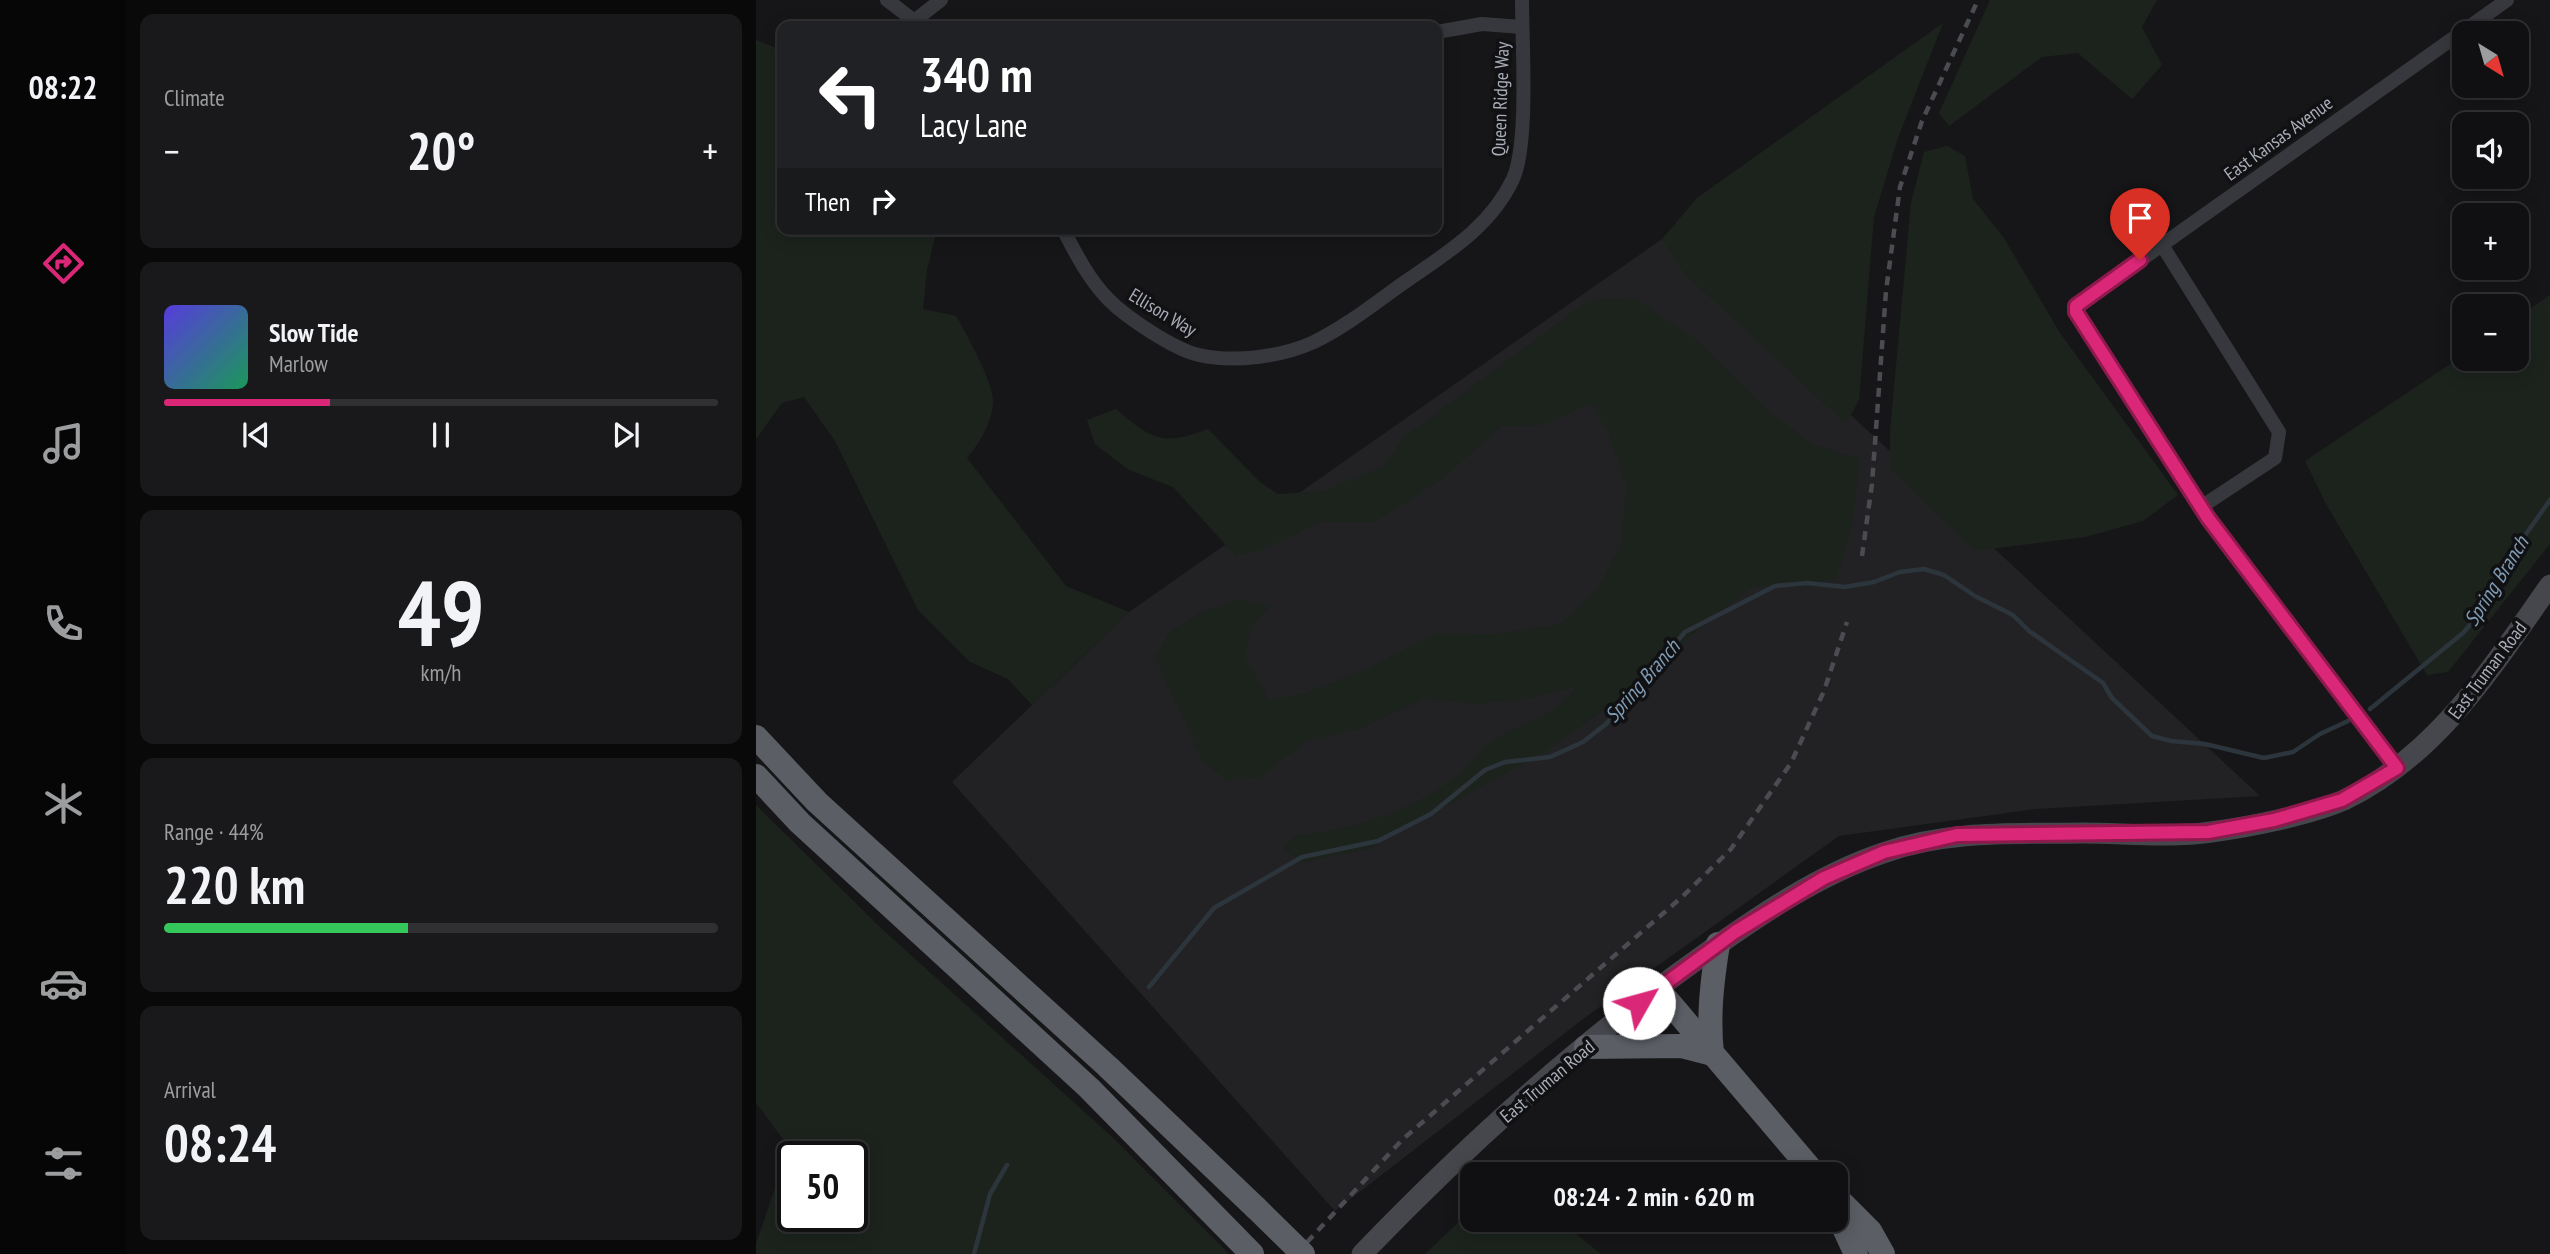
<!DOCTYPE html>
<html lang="en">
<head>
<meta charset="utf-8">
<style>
	:root { --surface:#101012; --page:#19191b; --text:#f1f3f6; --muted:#9c9d9f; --line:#303032; --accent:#db2777 }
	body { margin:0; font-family:"PT Sans Narrow",sans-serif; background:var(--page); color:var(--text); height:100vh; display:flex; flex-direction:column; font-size:26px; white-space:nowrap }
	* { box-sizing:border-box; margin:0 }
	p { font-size:23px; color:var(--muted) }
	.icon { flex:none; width:38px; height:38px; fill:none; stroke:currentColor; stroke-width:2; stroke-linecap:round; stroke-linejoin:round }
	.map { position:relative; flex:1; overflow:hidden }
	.sheet { display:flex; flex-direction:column; gap:14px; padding:14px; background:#09090a; width:630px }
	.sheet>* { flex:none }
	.top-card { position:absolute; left:21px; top:21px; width:665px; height:214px; border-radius:14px; box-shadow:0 4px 18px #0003,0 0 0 2px var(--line); background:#202124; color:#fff; overflow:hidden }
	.needle { width:46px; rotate:143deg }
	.tools { position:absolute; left:1696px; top:21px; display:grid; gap:14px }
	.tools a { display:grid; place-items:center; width:77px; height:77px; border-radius:14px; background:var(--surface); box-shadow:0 4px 18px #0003,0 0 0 2px var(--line); font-size:35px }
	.speed { position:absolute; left:21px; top:1141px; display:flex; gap:14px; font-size:35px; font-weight:700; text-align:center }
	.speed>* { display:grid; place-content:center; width:91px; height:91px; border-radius:50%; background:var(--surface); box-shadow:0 4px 18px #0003,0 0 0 2px var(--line); line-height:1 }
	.speed .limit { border:4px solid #111; border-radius:10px; background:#fff; color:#111 }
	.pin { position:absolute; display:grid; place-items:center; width:60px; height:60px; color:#fff; margin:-72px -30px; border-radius:50% 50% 50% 0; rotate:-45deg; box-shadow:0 0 7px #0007 }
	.pin .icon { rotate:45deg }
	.me { position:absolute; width:77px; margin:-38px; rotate:52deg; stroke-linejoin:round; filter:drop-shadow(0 0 5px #0008) }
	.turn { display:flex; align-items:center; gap:24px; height:147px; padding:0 28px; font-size:32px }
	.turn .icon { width:91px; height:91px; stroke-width:2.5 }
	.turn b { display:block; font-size:49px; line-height:60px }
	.then { display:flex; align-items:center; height:66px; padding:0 28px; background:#0003; gap:14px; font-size:26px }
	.big { font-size:52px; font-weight:800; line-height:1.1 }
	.sheet .widget { flex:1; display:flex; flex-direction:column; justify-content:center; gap:10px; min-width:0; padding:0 24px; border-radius:14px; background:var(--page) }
	.sheet .dial { align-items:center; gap:0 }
	.dial b { font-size:91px; line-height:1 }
	.song { display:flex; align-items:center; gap:21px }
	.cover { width:84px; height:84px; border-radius:10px; background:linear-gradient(135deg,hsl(250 70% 55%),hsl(150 70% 35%)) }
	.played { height:7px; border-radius:4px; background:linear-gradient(90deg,var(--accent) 30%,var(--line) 30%) }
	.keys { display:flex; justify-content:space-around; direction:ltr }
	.heat { display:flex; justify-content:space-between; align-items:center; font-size:38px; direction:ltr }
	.charge { height:10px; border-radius:5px; background:linear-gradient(90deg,#34c759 44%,var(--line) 0) }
	.trip { position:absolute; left:704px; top:1162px; width:388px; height:70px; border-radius:14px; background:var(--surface); box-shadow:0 4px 18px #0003,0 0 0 2px var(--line); font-weight:800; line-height:70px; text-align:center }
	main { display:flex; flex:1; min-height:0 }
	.menu { display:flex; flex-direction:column; width:126px; justify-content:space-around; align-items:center; background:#060607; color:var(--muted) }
	.menu .icon { width:49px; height:49px }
	.menu .active { color:var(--accent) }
	.menu b { font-size:32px; color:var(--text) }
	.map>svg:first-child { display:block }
	.built { fill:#222225 }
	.green { fill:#1c231d; fill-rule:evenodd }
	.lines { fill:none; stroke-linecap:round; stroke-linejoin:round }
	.stream { stroke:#2c353c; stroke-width:4.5 }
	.minor { stroke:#37383d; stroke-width:14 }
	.secondary { stroke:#45474d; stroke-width:21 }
	.trunk { stroke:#5b5e65; stroke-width:24 }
	.rail { stroke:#4a4c52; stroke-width:4.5; stroke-dasharray:9 7; stroke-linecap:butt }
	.trunk-bridge { stroke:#5b5e65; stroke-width:24 }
	.route-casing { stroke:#8e194d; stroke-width:18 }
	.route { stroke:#db2777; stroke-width:12 }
	.labels { text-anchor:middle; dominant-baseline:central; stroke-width:7; stroke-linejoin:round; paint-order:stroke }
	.street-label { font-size:19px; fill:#a8adb8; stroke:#111113 }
	.water-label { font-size:21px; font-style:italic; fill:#7f9bb3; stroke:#111113 }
</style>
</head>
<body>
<main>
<nav class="menu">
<b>08:22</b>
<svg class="icon active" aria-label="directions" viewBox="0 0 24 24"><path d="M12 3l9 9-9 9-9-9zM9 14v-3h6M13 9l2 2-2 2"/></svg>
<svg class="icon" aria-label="music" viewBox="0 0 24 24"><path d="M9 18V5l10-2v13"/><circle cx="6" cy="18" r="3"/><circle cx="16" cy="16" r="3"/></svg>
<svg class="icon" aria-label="phone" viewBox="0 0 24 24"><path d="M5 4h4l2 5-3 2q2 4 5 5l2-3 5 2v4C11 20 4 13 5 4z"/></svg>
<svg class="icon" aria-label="climate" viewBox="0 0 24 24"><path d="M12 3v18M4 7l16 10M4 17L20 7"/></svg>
<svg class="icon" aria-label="car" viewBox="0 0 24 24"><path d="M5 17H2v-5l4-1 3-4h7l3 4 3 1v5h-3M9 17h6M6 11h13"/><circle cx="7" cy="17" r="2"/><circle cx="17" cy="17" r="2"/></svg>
<svg class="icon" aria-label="filters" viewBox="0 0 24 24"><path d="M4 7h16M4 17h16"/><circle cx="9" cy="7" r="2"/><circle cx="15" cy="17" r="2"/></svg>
</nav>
<section class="sheet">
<div class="widget"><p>Climate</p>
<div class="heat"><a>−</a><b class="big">20°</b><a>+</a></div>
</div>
<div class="widget">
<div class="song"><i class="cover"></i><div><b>Slow Tide</b><p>Marlow</p></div></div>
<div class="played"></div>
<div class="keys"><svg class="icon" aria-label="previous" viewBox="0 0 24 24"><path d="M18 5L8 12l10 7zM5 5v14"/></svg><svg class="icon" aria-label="pause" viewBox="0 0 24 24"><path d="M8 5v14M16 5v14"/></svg><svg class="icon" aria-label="next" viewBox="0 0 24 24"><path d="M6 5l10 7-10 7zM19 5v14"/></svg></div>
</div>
<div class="widget dial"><b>49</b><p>km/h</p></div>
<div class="widget"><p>Range · 44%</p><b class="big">220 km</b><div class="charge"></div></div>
<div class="widget"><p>Arrival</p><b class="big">08:24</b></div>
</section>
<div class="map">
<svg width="1794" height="1254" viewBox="0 0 1794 1254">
	<rect width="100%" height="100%" fill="#161618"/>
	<path class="built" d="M906,239l598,557 -224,13 -197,27 -256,183 -248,192 -383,-429 177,-170z"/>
	<g class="green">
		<path d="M1234,0h167l-15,27 20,38 -30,34 -54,-46 -36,4 -93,69 -10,-13z"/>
		<path d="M1187,23l-45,115 -24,79 -15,183 -13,24 -162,-151 -22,-34 35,-41z"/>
		<path d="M0,40l26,10v179h155l-10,41 -4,39 33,7c10,18 39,68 37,88 -2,20 -14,40 -26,54l99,128 63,26 -97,93 -24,-26 -38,-17 -52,-52 -83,-169 -31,-44 -22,6 -26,36z"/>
		<path d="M1191,146l18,10 8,43 31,39 56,95 118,162 -35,26 -58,16 -110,14 -85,-83v-37l21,-228 13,-51z"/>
		<path d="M1794,295v249l-102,128 -21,3 -101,-171 -21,-43 159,-106v4h52l1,-41z"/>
		<path d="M854,298l27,2 60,40 74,73 41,31 47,15 -6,61 -16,58 -29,8 -55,1 -41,31 -95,83 -71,50 -177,98 -69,14 -16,-15 11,-13c57,-4 117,-24 163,-60 13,-10 21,-25 34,-34 31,-21 60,-21 84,-54l-49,12 -52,5 -51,-5 -62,29 -55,13 -48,37 -32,2 -24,-18 -48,-105 14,-24 32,-21 40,-13 30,7 -20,21 -6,30 25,43 35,-7 62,-24 68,-36 60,1 66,-10 36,-35 25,-46 4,-59 -18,-51 -16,-30 -51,22 -39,1 -61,54 -66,42h-54l-63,29 -22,5 -63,-69 -44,-17 -34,-26 -8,-24 29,-11c36,30 45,38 92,20l53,54 17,11 47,-3 60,-26 18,-27 184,-137z"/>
		<path d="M0,805l126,124 228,206 119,119h-473v-10l33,-97 -33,-44zM37,1157h59v59h-59z"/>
		<path d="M716,1215v5h87l42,34h-176l40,-38z"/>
	</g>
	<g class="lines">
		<g class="stream">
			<path d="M1614,709l93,-76 14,-16 18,-39 55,-78"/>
			<path d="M393,987l65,-79 88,-51 76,-16 53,-27 54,-44 20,-8 45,-5 33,-15 23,-18 79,-92 90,-46 32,-3 38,4 29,-5 26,-10 24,-3 20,6 31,21 38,19 16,16 74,52 9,15 40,38 19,5 34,3 59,14 29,-6 27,-18 28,-13"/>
			<path d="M218,1254l16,-60 17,-29"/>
		</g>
		<g class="minor">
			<path d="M131,0l34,26"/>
			<path d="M158,21l27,-21"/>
			<path d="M681,32l45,-8 40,3"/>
			<path d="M307,229c13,25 26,51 46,71 18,18 66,50 90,55 35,8 82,2 115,-13 31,-15 60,-38 88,-58 43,-30 88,-56 111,-105 16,-36 9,-135 9,-179"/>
			<path d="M1406,245l117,187 -4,26 -74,49"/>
			<path d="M1641,768l-189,-250 -132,-206v-6l431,-306"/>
		</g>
		<path class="secondary" d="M606,1254c105,-109 217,-211 340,-298 56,-40 116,-81 181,-103 64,-23 132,-19 199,-20 42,0 88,5 129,-1 38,-5 99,-17 133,-32 94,-45 148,-133 206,-215"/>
		<g class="trunk">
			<path d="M0,737l61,65 290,264 149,142"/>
			<path d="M0,776l44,47 289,265 163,166"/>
			<path d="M901,988l158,186"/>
			<path d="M830,1047l95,-1 31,8c-4,-39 0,-72 6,-110"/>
			<path d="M1080,1197l34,34 13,23"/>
			<path d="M1080,1211l20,43"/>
		</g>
		<g class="rail">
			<path d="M1106,556l10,-72 14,-193 14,-104 22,-66 56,-121"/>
			<path d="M540,1254l106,-114 280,-243 49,-48 60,-86 33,-72 23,-69"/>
		</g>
		<path class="trunk-bridge" d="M500,1208l47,46"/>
	</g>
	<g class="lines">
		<g class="route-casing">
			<path id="route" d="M883,1003l96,-71 89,-54 60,-26 73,-17 251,-3 66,-12 68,-20 55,-32 -189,-250 -132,-206v-6l64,-46"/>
		</g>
		<use href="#route" class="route"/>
	</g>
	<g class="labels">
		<g class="street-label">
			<text transform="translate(744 99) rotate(-88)">Queen Ridge Way</text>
			<text transform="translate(1522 138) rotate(-36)">East Kansas Avenue</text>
			<text transform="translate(407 312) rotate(31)">Ellison Way</text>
			<text transform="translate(1731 670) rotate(-53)">East Truman Road</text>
			<text transform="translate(791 1081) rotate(-40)">East Truman Road</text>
		</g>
		<g class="water-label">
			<text transform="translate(1740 581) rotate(-58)">Spring Branch</text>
			<text transform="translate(886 681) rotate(-49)">Spring Branch</text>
		</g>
	</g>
</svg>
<div class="tools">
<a><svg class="needle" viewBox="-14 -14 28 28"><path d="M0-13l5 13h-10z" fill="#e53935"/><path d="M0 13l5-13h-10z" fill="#9c9d9f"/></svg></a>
<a><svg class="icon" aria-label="sound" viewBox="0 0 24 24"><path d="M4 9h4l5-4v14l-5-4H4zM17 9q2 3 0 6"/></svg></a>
<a>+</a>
<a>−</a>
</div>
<div class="speed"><div class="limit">50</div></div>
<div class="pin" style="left:1384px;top:260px;background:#d93025"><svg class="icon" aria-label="arrive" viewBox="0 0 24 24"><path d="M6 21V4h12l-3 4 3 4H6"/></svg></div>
<svg class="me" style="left:883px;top:1003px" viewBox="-20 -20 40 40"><circle r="19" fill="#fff"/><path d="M0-13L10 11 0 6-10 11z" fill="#db2777"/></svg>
<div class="trip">08:24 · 2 min · 620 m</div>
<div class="top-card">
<div class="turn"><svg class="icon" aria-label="left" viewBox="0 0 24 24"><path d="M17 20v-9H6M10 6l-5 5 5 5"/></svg><div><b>340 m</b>Lacy Lane</div></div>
<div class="then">Then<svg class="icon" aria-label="right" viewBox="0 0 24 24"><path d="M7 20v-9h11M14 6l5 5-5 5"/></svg></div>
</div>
</div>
</main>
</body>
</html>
